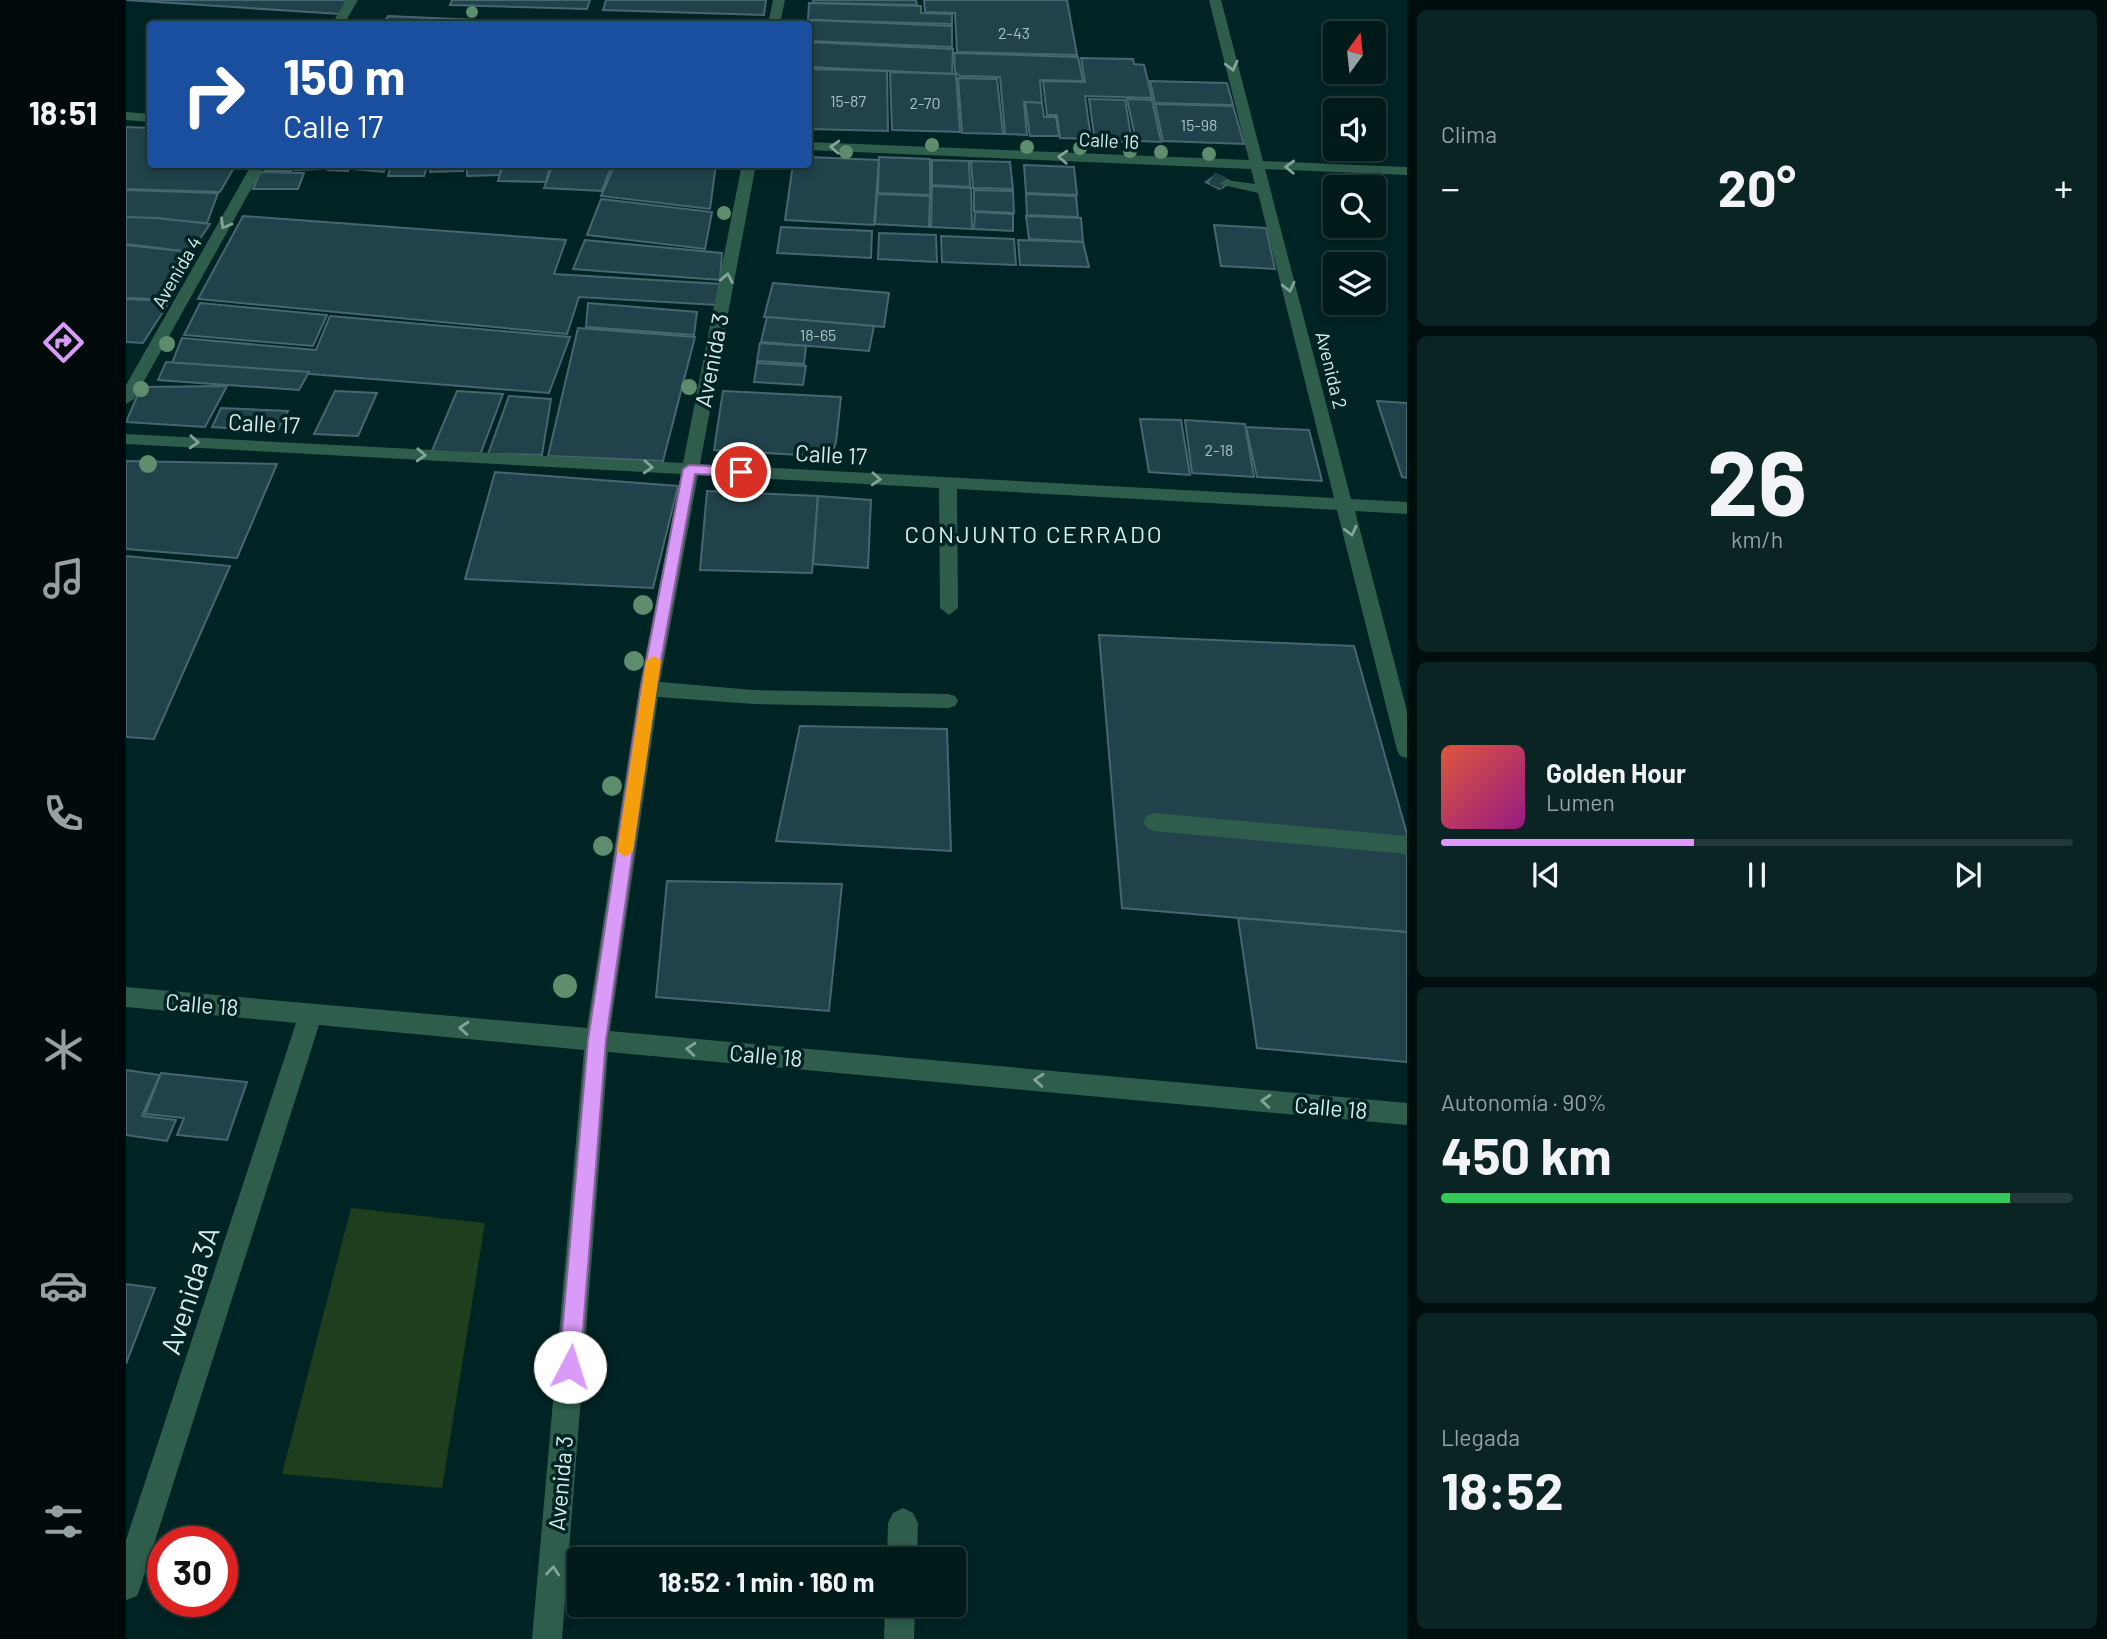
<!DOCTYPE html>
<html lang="es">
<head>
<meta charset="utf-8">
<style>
	:root { --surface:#001a1a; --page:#0a2323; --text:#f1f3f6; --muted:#95a1a2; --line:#223839; --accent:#da9af7 }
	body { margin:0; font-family:Barlow,sans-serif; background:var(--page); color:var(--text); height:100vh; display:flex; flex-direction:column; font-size:26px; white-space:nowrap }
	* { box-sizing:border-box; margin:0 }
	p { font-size:23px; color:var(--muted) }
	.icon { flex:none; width:38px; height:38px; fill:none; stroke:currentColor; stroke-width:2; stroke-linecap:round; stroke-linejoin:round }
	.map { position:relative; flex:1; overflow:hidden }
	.side { display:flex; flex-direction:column; gap:10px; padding:10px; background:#000e0e; width:700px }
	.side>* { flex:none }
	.guide { position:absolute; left:21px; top:21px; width:665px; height:147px; border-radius:7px; box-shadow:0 4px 10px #0003,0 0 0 2px var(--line); background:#1a4fa0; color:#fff; overflow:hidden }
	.needle { width:46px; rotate:15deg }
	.fabs { position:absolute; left:1197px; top:21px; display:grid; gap:14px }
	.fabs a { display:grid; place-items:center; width:63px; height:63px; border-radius:7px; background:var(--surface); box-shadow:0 4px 10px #0003,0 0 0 2px var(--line); font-size:35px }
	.speed { position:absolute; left:21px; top:1526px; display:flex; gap:14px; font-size:35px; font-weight:700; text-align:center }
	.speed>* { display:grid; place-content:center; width:91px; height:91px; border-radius:50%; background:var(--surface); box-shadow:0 4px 10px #0003,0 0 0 2px var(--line); line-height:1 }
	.speed .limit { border:10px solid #d22; background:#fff; color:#111 }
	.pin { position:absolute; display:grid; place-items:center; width:60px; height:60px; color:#fff; margin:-30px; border:4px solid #fff; border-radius:50%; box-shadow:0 2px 7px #0007 }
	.me { position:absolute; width:77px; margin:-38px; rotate:5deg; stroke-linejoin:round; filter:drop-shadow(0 0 5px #0008) }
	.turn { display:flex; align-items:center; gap:24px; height:147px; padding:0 21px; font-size:32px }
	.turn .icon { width:91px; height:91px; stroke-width:2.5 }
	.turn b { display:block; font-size:49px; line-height:60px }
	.big { font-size:52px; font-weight:700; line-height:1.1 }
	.side .widget { flex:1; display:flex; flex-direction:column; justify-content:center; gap:10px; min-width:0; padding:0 24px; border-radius:10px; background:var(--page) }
	.side .dial { align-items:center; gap:0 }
	.dial b { font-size:91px; line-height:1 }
	.song { display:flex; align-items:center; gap:21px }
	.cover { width:84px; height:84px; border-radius:10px; background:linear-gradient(135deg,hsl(10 70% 55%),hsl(310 70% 35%)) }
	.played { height:7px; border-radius:4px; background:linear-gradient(90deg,var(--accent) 40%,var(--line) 40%) }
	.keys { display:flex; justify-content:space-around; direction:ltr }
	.heat { display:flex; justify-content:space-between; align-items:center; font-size:38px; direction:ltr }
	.charge { height:10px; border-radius:5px; background:linear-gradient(90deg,#34c759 90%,var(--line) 0) }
	.trip { position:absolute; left:441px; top:1547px; width:399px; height:70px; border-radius:7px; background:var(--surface); box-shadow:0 4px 10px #0003,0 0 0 2px var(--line); font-weight:700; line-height:70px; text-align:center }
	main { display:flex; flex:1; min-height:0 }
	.menu { display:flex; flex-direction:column; width:126px; justify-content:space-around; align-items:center; background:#000a0a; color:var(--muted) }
	.menu .icon { width:49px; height:49px }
	.menu .active { color:var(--accent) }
	.menu b { font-size:32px; color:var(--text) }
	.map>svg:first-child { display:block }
	.green { fill:#1d3f1d }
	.building { fill:#21424a; stroke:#466770; stroke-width:2 }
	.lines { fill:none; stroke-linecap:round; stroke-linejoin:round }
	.minor-tunnel { stroke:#204141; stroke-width:13; stroke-dasharray:13 7; stroke-linecap:butt }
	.minor { fill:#2e5d4c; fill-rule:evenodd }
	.tree { fill:#5e8d6d }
	.oneway { stroke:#82a49a }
	.route { fill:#da9af7; stroke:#8e64a1; stroke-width:2 }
	.slow { fill:#f59e0b }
	.labels { text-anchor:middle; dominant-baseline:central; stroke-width:7; stroke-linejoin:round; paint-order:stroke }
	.far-number-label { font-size:16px; fill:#aac0c1 }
	.far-street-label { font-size:19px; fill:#d7eae9; stroke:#002323 }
	.street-label { font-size:23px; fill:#d7eae9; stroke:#002323 }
	.neighbourhood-label { font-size:24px; letter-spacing:2px; fill:#d7eae9; stroke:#002323 }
	.near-street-label { font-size:28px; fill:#d7eae9; stroke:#002323 }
</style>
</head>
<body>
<main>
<nav class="menu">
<b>18:51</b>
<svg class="icon active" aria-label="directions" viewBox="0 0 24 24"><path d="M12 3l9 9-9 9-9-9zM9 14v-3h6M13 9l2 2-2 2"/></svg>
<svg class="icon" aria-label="music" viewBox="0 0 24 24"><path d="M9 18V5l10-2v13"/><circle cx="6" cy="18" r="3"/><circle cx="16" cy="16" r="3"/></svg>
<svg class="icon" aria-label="phone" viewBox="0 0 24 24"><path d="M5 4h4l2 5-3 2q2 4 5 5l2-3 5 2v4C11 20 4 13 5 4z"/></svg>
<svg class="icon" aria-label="climate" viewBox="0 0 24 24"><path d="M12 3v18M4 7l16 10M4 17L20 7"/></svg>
<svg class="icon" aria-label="car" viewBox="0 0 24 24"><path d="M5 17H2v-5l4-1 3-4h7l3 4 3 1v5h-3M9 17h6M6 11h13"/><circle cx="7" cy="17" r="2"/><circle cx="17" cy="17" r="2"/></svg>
<svg class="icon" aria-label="filters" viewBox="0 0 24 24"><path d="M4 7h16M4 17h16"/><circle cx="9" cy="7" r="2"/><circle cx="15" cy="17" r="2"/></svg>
</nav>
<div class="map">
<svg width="1281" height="1639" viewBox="0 0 1281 1639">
	<rect width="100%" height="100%" fill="#002323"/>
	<path class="green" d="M225,1208l134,15 -43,265 -160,-14z"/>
	<g class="building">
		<path d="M0,0h222l-8,14z"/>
		<path d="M326,0h138l-3,9 -137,-4z"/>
		<path d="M480,0h160l-2,15 -161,-5z"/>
		<path d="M687,0h103l1,5 -104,-2z"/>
		<path d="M798,0h143l10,55 -120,-3 -2,-39 -30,-1z"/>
		<path d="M683,3l112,3v7l31,1v10l-144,-4z"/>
		<path d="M262,16l89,4 -2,4h-92z"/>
		<path d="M592,20l46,1 -1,3h-45z"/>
		<path d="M685,20l141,6v21l-144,-6z"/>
		<path d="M682,42l145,7 -1,25 -144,-7z"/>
		<path d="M828,53l124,4 5,24 -43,-1 2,23 -18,-1 3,33 -22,-1 -5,-57 -40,-1 -5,-4z"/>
		<path d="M955,58l52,1 1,5 10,1 8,33 -67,-2 6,43 -31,-1 -3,-23h-10l-4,-34 42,1z"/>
		<path d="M682,69l79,2 1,60 -80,-2z"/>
		<path d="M764,72l66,2 4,58 -68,-2z"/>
		<path d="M832,78l39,1 6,55 -41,-1z"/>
		<path d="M1024,81l77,2 6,22 -78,-2z"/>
		<path d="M963,99l36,1 7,42 -37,-1z"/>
		<path d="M1001,99l25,1 9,42 -25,-1z"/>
		<path d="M899,102l17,1 2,14h12l3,19h-29z"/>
		<path d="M1029,104l78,2 11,38 -81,-3z"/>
		<path d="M0,127l24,1v36h86l-16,28 -94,-3z"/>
		<path d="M682,157l71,3 -5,65 -89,-5 8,-56h15z"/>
		<path d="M753,157l51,2v36l-52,-2z"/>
		<path d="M806,160l37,1 1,26 -38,-2z"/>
		<path d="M845,161l39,1 3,27 -40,-1z"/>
		<path d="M142,164h26l-3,7h-26z"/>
		<path d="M171,164h28l-1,5 -29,1z"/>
		<path d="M204,164h20l-2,7 -20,-1z"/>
		<path d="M227,164h33l-2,8 -33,-3z"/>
		<path d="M265,164h37l-4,12h-36z"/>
		<path d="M306,164h32l-1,7 -33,1z"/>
		<path d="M341,164h34l-1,11 -33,1z"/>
		<path d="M377,164h48l-5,18 -48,-1z"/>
		<path d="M427,164h59l-10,27 -58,-3z"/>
		<path d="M489,164h101l-6,45 -109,-13z"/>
		<path d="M898,165l50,2 3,28 -51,-2z"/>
		<path d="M134,172l44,1 -6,16h-45z"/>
		<path d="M1090,175l15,7 -11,7 -14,-7z"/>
		<path d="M806,186l39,2 1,41 -41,-2z"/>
		<path d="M0,190l92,3 -11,30 -81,-6z"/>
		<path d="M848,190l39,1 1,22 -40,-2z"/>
		<path d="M751,194l53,2 -1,31 -54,-3z"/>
		<path d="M900,194l50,2 2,21 -51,-2z"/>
		<path d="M475,199l111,13 -7,37 -118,-14z"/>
		<path d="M849,212l38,2v17l-39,-2z"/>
		<path d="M117,216l323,24 -12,34 167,10 -4,21 -138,-8 -12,37 -369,-35z"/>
		<path d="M900,216l55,2 2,24 -54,-3z"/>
		<path d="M0,217l31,1 53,6 -19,28 -65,-8z"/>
		<path d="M1088,225l52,3 9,41 -54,-3z"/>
		<path d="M655,227l91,4 -1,27 -94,-5z"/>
		<path d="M753,233l57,2 1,27 -59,-3z"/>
		<path d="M815,236l73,3 2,26 -74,-3z"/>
		<path d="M459,240l137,13 -2,27 -147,-11z"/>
		<path d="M892,240l65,2 6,25 -69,-2z"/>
		<path d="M0,245l64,7 -32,47 -32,-1z"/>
		<path d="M647,283l116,10 -5,34 -120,-10z"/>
		<path d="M0,299l44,2 -27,42 -17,-1z"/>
		<path d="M74,303l127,12 -14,31 -129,-11z"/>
		<path d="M462,303l109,9 -3,23 -108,-8z"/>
		<path d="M204,316l240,21 -21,56 -377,-30 10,-25 134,12z"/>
		<path d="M641,317l107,9 -5,25 -108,-9z"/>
		<path d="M452,328l117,9 -32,124 -115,-5z"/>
		<path d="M634,343l46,3 -2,18 -47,-3z"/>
		<path d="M40,362l143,10 -10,18 -141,-10z"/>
		<path d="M631,363l49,3 -3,19 -49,-3z"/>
		<path d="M101,386l-22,41 -79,-5 15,-35z"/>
		<path d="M209,391l42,2 -19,43 -44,-2z"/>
		<path d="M331,391l46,3 -23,61 -49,-2z"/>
		<path d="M597,391l118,6 -5,45 -5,15 -117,-7z"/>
		<path d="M383,396l42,3 -9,56 -54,-1z"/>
		<path d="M1251,401l30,2v75l-5,-1z"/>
		<path d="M95,408l67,3 -11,20 -65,-4z"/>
		<path d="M1014,419l41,1 9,55 -41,-3z"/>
		<path d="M1059,420l60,4 9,53 -62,-4z"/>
		<path d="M1120,427l63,3 13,51 -65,-4z"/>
		<path d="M0,461l151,3 -40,94 -111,-9z"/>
		<path d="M369,472l183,14 -25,102 -188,-9z"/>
		<path d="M581,491l111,5 -6,77 -112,-3z"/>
		<path d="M692,496l53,4 -3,68 -55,-4z"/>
		<path d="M0,556l104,10 -76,173 -28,-2z"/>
		<path d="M973,635l255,11 53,188v98l-285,-24z"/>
		<path d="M674,726l147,3 4,122 -175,-10z"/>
		<path d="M541,881l175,3 -13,127 -173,-14z"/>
		<path d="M1112,918l169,14v130l-150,-14z"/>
		<path d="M0,1070l34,5 -18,41 34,4 -9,21 -41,-6z"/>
		<path d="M35,1073l86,9 -20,58 -50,-5 7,-17 -39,-4z"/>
		<path d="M0,1284l29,4 -29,76z"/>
	</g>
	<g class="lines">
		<path class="minor-tunnel" d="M1086,178l14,6"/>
		<g class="minor">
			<path d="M220,0h12l-14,24h-12z"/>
			<path d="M647,0h12l-5,24h-12z"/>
			<path d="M1083,0h12l42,161 144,6v8l-142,-6 86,330 56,3v12l-52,-3 52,200v47l-7,-2 -3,-6 -60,-240 -380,-21 1,119 -9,7 -9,-7 -1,-120 -241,-13 -38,207 94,8 194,4 7,2 3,5 -3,5 -7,2 -194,-4 -96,-7 -48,334 797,72v22l-799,-73 -46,587h-30l52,-589 -265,-25 -178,560 -4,11 -11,4v-60l170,-517 -170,-16v-20l461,41 52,-339 42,-215 -555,-30v-10l557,29 59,-299h14l-56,300 634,34 -76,-305 -39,-9 7,-4 29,4 -4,-15 -443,-19v-8l441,18z"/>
			<path d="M0,112l24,2v8l-24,-2z"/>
			<path d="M126,164h13l-131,235 -8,5v-19z"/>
			<path d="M1028,813l253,23v18l-253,-23 -7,-3 -4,-6 4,-6z"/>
			<path d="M777,1508l10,5 5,10 -1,36h-30l1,-36 5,-10z"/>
			<path d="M759,1605h30l-1,34h-30z"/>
		</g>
	</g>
	<g class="tree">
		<circle cx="346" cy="12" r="6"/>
		<circle cx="806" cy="145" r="7"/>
		<circle cx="901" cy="147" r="7"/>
		<circle cx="954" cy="148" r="7"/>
		<circle cx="1004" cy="151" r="7"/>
		<circle cx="720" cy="152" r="7"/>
		<circle cx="1035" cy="152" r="7"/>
		<circle cx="1083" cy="154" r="7"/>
		<circle cx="598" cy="213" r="7"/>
		<circle cx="41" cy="344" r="8"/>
		<circle cx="563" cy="387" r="8"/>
		<circle cx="15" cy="389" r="8"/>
		<circle cx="22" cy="464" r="9"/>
		<circle cx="517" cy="605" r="10"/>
		<circle cx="508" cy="661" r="10"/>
		<circle cx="486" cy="786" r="10"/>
		<circle cx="477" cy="846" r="10"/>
		<circle cx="439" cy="986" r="12"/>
	</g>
	<defs><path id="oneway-chevron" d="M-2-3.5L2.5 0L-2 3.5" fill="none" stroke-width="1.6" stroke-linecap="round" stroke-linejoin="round" transform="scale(1.75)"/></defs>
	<g class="oneway">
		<use href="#oneway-chevron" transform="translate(1106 66) rotate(76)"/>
		<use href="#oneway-chevron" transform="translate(709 147) rotate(-177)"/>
		<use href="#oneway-chevron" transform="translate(937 157) rotate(-177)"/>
		<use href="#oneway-chevron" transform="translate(1164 167) rotate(-178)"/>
		<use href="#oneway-chevron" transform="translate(99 224) rotate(120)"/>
		<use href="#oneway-chevron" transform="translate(601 278) rotate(-79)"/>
		<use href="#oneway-chevron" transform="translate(1163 287) rotate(76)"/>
		<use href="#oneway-chevron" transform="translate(68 442) rotate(3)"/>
		<use href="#oneway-chevron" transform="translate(295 455) rotate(3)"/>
		<use href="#oneway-chevron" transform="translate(522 467) rotate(3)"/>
		<use href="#oneway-chevron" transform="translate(750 479) rotate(3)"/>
		<use href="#oneway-chevron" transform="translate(1225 531) rotate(76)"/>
		<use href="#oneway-chevron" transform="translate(338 1028) rotate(-175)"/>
		<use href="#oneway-chevron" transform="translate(565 1049) rotate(-175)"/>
		<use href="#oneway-chevron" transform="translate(913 1080) rotate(-175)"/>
		<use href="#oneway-chevron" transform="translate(1140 1101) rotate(-175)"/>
		<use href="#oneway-chevron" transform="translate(427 1571) rotate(-85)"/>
	</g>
	<path class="route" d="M563,465l52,3 6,4 -6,4 -46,-2 -39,214 -50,352 -26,327 -3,7 -7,3 -8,-3 -3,-7 29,-327 53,-352 42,-219z"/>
	<path class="slow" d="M528,656l7,5 -28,190 -8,6 -8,-6 29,-190z"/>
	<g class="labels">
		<g class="far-number-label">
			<text x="888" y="32">2-43</text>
			<text x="722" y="100">15-87</text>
			<text x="799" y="102">2-70</text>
			<text x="1073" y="124">15-98</text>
			<text x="692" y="334">18-65</text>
			<text x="1093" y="449">2-18</text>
		</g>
		<g class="far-street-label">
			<text transform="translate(983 140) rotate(3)">Calle 16</text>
			<text transform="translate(50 272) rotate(-60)">Avenida 4</text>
			<text transform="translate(1206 370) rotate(76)">Avenida 2</text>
		</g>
		<g class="street-label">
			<text transform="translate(585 360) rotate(-79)">Avenida 3</text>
			<text transform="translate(138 423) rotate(3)">Calle 17</text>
			<text transform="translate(705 454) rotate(3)">Calle 17</text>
			<text transform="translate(76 1004) rotate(5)">Calle 18</text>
			<text transform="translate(640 1055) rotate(5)">Calle 18</text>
			<text transform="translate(1205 1107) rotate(5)">Calle 18</text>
			<text transform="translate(434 1483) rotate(-85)">Avenida 3</text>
		</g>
		<g class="neighbourhood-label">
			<text x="908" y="533">CONJUNTO CERRADO</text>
		</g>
		<g class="near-street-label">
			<text transform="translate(63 1290) rotate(-72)">Avenida 3A</text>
		</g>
	</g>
</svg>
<div class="fabs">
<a><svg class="needle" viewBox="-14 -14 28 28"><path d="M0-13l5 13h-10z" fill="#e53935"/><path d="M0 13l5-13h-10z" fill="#95a1a2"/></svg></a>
<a><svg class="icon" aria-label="sound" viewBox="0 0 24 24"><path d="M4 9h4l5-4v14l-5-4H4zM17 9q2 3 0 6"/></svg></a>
<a><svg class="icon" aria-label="search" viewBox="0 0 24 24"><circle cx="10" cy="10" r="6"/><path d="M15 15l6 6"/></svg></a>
<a><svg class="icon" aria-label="layers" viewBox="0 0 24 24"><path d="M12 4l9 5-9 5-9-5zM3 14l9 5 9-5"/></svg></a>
</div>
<div class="speed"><div class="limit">30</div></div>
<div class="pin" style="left:615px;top:472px;background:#d93025"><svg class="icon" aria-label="arrive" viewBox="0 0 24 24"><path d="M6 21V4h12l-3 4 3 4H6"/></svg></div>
<svg class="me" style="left:444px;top:1367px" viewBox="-20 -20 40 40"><circle r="19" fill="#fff"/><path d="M0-13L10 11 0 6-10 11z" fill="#da9af7"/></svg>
<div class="trip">18:52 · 1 min · 160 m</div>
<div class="guide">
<div class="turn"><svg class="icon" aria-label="right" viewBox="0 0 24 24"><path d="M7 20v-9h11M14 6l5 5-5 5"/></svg><div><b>150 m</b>Calle 17</div></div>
</div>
</div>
<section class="side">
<div class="widget"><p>Clima</p>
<div class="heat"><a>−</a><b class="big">20°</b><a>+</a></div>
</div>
<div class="widget dial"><b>26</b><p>km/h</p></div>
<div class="widget">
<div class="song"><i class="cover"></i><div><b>Golden Hour</b><p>Lumen</p></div></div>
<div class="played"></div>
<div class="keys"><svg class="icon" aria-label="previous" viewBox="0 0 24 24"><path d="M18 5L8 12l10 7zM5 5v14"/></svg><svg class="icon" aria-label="pause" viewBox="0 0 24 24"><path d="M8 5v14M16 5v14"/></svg><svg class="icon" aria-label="next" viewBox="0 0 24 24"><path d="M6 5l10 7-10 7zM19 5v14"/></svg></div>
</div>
<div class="widget"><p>Autonomía · 90%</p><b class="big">450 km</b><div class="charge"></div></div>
<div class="widget"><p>Llegada</p><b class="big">18:52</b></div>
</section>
</main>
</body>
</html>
